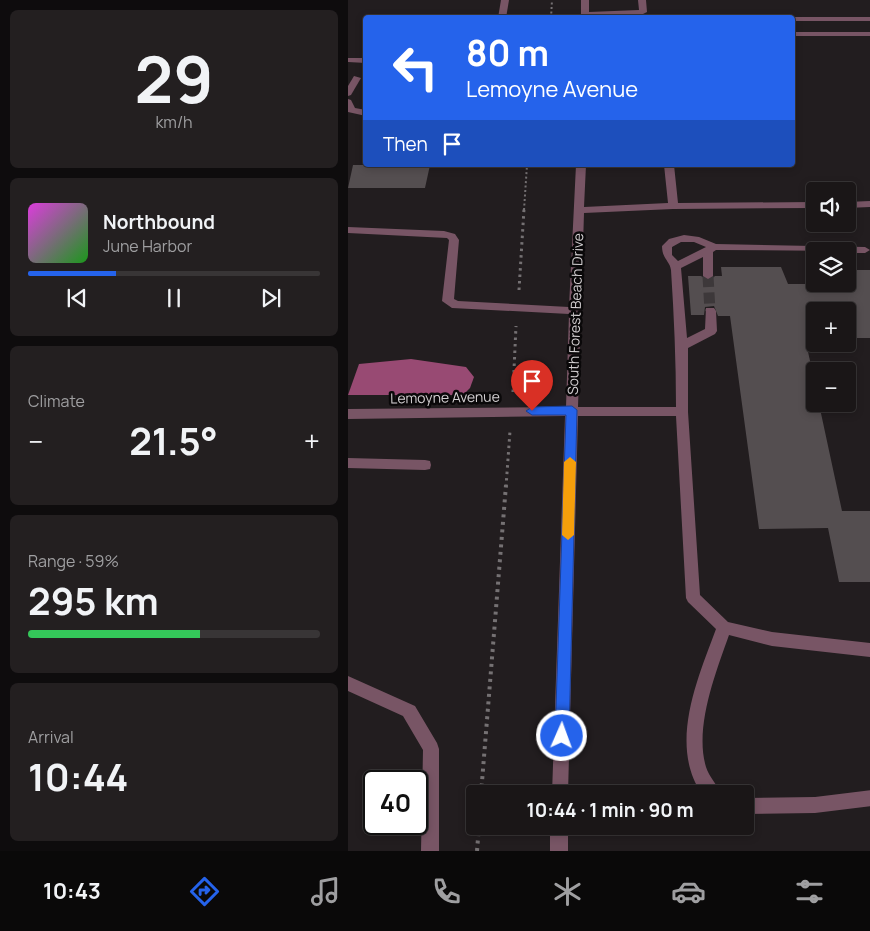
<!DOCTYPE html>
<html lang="en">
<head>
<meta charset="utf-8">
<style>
	:root { --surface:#1a1617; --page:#231f20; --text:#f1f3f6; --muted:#9f9fa1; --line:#383536; --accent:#2563eb }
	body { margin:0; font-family:Manrope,sans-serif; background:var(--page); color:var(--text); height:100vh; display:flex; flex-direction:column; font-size:19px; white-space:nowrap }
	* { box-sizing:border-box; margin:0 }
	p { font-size:16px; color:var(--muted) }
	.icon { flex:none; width:28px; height:28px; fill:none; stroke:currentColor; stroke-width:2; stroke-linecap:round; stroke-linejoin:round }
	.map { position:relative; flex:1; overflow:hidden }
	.side { display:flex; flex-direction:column; gap:10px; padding:10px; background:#0e0c0d; width:348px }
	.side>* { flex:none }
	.banner { position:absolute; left:15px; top:15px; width:432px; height:152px; border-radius:5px; box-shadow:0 2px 8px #0003,0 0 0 1px var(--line); background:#2563eb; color:#fff; overflow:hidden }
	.buttons { position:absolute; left:458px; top:182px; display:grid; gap:10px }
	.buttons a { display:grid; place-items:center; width:50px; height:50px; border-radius:5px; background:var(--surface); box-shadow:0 2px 8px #0003,0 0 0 1px var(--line); font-size:25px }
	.speed { position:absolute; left:15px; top:770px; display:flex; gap:10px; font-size:25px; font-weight:700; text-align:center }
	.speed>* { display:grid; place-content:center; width:65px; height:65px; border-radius:50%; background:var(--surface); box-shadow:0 2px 8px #0003,0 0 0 1px var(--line); line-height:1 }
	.speed .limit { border:2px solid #111; border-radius:8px; background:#fff; color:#111 }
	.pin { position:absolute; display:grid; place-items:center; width:42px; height:42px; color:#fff; margin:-51px -21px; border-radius:50% 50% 50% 0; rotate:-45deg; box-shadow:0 0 5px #0007 }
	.pin .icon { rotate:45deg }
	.me { position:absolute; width:55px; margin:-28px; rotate:2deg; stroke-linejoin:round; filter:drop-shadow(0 0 4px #0008) }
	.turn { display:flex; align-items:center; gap:18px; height:105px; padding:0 20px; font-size:22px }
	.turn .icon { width:65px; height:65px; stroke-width:2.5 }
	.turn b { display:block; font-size:35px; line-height:42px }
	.then { display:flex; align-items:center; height:48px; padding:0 20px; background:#0003; gap:10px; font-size:19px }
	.big { font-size:38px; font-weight:700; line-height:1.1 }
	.side .card { flex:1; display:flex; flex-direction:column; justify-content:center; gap:8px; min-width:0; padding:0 18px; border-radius:8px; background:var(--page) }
	.side .dial { align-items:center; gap:0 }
	.dial b { font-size:65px; line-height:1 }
	.song { display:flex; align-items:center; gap:15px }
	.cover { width:60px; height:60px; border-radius:8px; background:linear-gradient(135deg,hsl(300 70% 55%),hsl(120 70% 35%)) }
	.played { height:5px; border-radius:2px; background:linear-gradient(90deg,var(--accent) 30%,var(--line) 30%) }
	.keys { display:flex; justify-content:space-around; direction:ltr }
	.heat { display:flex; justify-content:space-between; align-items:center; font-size:28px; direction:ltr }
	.charge { height:8px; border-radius:4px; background:linear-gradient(90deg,#34c759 59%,var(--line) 0) }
	.trip { position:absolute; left:118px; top:785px; width:288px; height:50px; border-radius:5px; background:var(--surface); box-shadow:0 2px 8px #0003,0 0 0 1px var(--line); font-weight:700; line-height:50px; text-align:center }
	.menu { display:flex; height:80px; justify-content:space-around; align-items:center; background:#0a0909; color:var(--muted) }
	.menu .icon { width:35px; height:35px }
	.menu .on { color:var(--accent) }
	.menu b { font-size:22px; color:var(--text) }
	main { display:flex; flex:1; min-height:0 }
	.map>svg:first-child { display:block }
	.water { fill:#984a73 }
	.building { fill:#544e50 }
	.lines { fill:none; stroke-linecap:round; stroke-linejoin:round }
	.minor-tunnel { stroke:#3d383a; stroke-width:11; stroke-dasharray:11 5.5; stroke-linecap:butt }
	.path-far2 { stroke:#757173; stroke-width:2; stroke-dasharray:2 2.5; stroke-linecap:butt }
	.path-far1 { stroke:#757173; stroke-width:3; stroke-dasharray:2.5 4; stroke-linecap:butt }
	.path { stroke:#757173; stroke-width:4; stroke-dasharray:3 4.5; stroke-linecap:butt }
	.minor { fill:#785565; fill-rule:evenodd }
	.route { fill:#2563eb; stroke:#184099 }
	.slow { fill:#f59e0b }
	.labels { text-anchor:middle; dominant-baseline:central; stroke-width:5; stroke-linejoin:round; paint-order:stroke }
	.street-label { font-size:14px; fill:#d4d0d2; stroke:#0a0809 }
</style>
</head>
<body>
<main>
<section class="side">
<div class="card dial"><b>29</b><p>km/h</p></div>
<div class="card">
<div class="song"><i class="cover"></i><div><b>Northbound</b><p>June Harbor</p></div></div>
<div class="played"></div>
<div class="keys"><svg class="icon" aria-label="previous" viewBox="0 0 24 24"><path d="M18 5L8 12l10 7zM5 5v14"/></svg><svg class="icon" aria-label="pause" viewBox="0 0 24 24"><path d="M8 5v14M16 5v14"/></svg><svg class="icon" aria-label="next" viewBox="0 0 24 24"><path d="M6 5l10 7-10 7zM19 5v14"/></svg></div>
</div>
<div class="card"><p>Climate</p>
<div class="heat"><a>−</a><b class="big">21.5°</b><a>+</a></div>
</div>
<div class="card"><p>Range · 59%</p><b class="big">295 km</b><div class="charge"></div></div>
<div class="card"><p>Arrival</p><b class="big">10:44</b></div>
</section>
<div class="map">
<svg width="523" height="851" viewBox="0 0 523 851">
	<rect width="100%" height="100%" fill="#221d1f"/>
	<path class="water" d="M63,359l55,8 8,10 -4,11 -7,7h-115l11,-31z"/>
	<g class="building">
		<path d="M5,165h77l-5,23h-77z"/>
		<path d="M373,267h60l7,17h59v-14h24v68h-24v-27h-33v27h-9l9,41v25h5l23,107h29v71h-32l-11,-54 -69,1 -29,-213h-12l-4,-10 -9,1 -1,8h-13l-3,-39h13l8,5 6,-5h7z"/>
	</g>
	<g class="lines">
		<path class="minor-tunnel" d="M360,276l2,35"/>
		<g class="path-far2">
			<path d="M203,18l1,-18"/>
			<path d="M176,210l3,-45"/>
		</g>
		<g class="path-far1">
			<path d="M171,290l5,-81"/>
			<path d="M165,392l3,-66"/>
			<path d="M158,487l4,-56"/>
		</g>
		<g class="path">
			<path d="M133,794l25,-309"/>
			<path d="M129,851l2,-25"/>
		</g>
		<g class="minor">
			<path d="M153,0h8l-3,18h-8z"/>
			<path d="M233,0h8v12l50,-2 -1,-10h8l1,12 -4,2 -62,4z"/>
			<path d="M445,17h78v4h-78v-3h-3z"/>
			<rect x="445" y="32" width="78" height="4"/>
			<path d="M0,58h18v5l-18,-1z"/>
			<path d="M6,76l7,2 -10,17 -3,1v-10z"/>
			<path d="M0,99l3,1 4,8 11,2v6l-18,-4z"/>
			<path d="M228,165h10l-2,42 84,-4 -4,-38h10l4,38 136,-1v6l-141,1 -89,4 -6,194h98c0,-46 -2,-91 -5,-137 -1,-9 -9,-11 -9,-24l7,-7 15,-4 15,2 17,7 149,3 5,3 -5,3h-18v-2l-131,-1 -3,2v24l-5,3 -5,-3v-19l-22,11 6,70 18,-9 1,-21h8l2,3 1,20 -2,3 -27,14v64l12,183 28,27 44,10 99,11v14l-99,-11 -43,-11c-13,37 -35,92 -23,132 3,10 11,17 15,27h-19c-34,-49 -4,-116 14,-165l-28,-27 -2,-4 -10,-182h-98l-10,378h-16l13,-378 -217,3v-10l218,-2 3,-93 -117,-6 -10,-7 7,-61 -2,-2 -99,-5v-6l96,4 11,3 4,6 -5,59 4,2 111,6zM333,242h13l12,5 -28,14 -6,-6v-8z"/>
			<path d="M523,201v6l-24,1v-6z"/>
			<path d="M0,458l77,2 5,1 1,4 -1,4 -5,1 -77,-2z"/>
			<path d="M0,676l67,30 22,37 2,6v102h-18l2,-101 -20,-34 -55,-25z"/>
			<path d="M523,790v16l-56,7 -71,1v-16l71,-1z"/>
			<rect x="202" y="826" width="18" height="25"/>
		</g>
	</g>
	<path class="route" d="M224,406l5,4 -8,326 -2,5 -5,2 -5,-2 -2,-5 11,-321h-34l-6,-4 6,-4z"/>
	<path class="slow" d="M222,457l6,5 -2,73 -6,5 -6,-5 2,-73z"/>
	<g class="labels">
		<g class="street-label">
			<text transform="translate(227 314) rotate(-88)">South Forest Beach Drive</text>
			<text transform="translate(97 397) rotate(-1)">Lemoyne Avenue</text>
		</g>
	</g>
</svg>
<div class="buttons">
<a><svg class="icon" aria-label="sound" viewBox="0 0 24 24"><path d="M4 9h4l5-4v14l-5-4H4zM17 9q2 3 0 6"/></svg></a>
<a><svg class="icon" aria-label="layers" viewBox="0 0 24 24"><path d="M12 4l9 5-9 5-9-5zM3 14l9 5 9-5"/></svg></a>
<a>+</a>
<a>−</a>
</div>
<div class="speed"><div class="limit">40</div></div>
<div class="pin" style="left:184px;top:411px;background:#d93025"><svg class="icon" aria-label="arrive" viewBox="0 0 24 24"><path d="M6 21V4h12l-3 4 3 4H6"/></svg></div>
<svg class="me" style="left:214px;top:736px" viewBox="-20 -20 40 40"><circle r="17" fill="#2563eb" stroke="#fff" stroke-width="3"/><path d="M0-11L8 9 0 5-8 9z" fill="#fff"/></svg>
<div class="trip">10:44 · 1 min · 90 m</div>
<div class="banner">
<div class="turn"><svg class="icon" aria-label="left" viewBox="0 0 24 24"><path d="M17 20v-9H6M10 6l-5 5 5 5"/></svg><div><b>80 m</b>Lemoyne Avenue</div></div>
<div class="then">Then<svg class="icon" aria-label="arrive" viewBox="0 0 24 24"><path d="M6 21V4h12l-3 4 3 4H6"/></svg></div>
</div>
</div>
</main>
<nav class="menu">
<b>10:43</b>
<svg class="icon on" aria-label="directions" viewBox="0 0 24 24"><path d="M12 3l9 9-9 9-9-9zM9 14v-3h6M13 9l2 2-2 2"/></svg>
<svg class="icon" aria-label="music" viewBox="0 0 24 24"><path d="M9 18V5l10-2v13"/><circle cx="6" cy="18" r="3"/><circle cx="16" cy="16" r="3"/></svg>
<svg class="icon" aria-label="phone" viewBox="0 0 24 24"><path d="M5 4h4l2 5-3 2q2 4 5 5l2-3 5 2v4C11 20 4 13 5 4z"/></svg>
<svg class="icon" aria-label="climate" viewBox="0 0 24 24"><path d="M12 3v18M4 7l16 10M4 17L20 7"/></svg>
<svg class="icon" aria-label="car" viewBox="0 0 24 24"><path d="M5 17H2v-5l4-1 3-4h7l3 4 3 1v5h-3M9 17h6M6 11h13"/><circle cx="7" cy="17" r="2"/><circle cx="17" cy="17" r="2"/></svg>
<svg class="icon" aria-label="filters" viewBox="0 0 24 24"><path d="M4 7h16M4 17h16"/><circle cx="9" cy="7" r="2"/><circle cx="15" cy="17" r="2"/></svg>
</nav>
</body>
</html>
